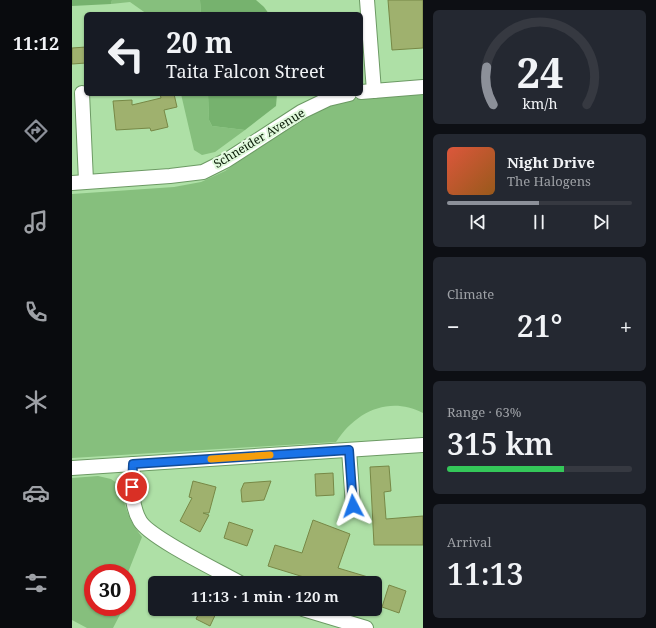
<!DOCTYPE html>
<html lang="en">
<head>
<meta charset="utf-8">
<style>
	:root { --surface:#171b24; --page:#242831; --text:#f1f3f6; --muted:#9ea1a6; --line:#363941; --accent:#8c9099 }
	body { margin:0; font-family:"Noto Serif",serif; background:var(--page); color:var(--text); height:100vh; display:flex; flex-direction:column; font-size:15px; white-space:nowrap }
	* { box-sizing:border-box; margin:0 }
	p { font-size:13px; color:var(--muted) }
	.icon { flex:none; width:22px; height:22px; fill:none; stroke:currentColor; stroke-width:2; stroke-linecap:round; stroke-linejoin:round }
	.map { position:relative; flex:1; overflow:hidden }
	.details { display:flex; flex-direction:column; gap:10px; padding:10px; background:#0d0f14; width:233px }
	.details>* { flex:none }
	.banner { position:absolute; left:12px; top:12px; width:279px; height:84px; border-radius:6px; box-shadow:0 1px 3px #0004; background:#171b24; color:var(--text); overflow:hidden }
	.speed { position:absolute; left:12px; top:564px; display:flex; gap:8px; font-size:20px; font-weight:700; text-align:center }
	.speed>* { display:grid; place-content:center; width:52px; height:52px; border-radius:50%; background:var(--surface); box-shadow:0 1px 3px #0004; line-height:1 }
	.speed .limit { border:6px solid #d22; background:#fff; color:#111 }
	.pin { position:absolute; display:grid; place-items:center; width:34px; height:34px; color:#fff; margin:-17px; border:2px solid #fff; border-radius:50%; box-shadow:0 1px 4px #0007 }
	.me { position:absolute; width:44px; margin:-22px; rotate:356deg; stroke-linejoin:round; filter:drop-shadow(0 0 3px #0008) }
	.turn { display:flex; align-items:center; gap:14px; height:84px; padding:0 16px; font-size:18px }
	.turn .icon { width:52px; height:52px; stroke-width:2.5 }
	.turn b { display:block; font-size:28px; line-height:34px }
	.big { font-size:30px; font-weight:600; line-height:1.1 }
	.details .widget { flex:1; display:flex; flex-direction:column; justify-content:center; gap:6px; min-width:0; padding:0 14px; border-radius:6px; background:var(--page) }
	.details .dial { align-items:center; gap:0 }
	.dial svg { height:104px; overflow:visible; fill:none; stroke:var(--line); stroke-width:7; stroke-linecap:round; text-anchor:middle }
	.dial text { fill:var(--text); stroke:none }
	.song { display:flex; align-items:center; gap:12px }
	.cover { width:48px; height:48px; border-radius:6px; background:linear-gradient(135deg,hsl(10 70% 55%),hsl(30 70% 35%)) }
	.played { height:4px; border-radius:2px; background:linear-gradient(90deg,var(--accent) 50%,var(--line) 50%) }
	.keys { display:flex; justify-content:space-around; direction:ltr }
	.heat { display:flex; justify-content:space-between; align-items:center; font-size:22px; direction:ltr }
	.charge { height:6px; border-radius:3px; background:linear-gradient(90deg,#34c759 63%,var(--line) 0) }
	.trip { position:absolute; left:76px; top:576px; width:234px; height:40px; border-radius:6px; background:var(--surface); box-shadow:0 1px 3px #0004; font-weight:600; line-height:40px; text-align:center }
	main { display:flex; flex:1; min-height:0 }
	.tab-bar { display:flex; flex-direction:column; width:72px; justify-content:space-around; align-items:center; background:#090b0e; color:var(--muted) }
	.tab-bar .icon { width:28px; height:28px }
	.tab-bar .on { color:var(--accent) }
	.tab-bar b { font-size:18px; color:var(--text) }
	.map>svg:first-child { display:block }
	.green { fill:#86bf7d }
	.forest { fill:#76b26e }
	.building { fill:#9fb16e; stroke:#778846 }
	.lines { fill:none; stroke-linecap:round; stroke-linejoin:round }
	.minor-casing { stroke:#6c9a64; stroke-width:16 }
	.minor { stroke:#fff; stroke-width:14 }
	.route-casing { stroke:#114b97; stroke-width:10 }
	.route { stroke:#1a73e8; stroke-width:7 }
	.slow { stroke:#f59e0b; stroke-width:7 }
	.labels { text-anchor:middle; dominant-baseline:central; stroke-width:4; stroke-linejoin:round; paint-order:stroke }
	.street-label { font-size:12px; fill:#0a1d08; stroke:#e0f9dc }
</style>
</head>
<body>
<main>
<nav class="tab-bar">
<b>11:12</b>
<svg class="icon on" aria-label="directions" viewBox="0 0 24 24"><path d="M12 3l9 9-9 9-9-9zM9 14v-3h6M13 9l2 2-2 2"/></svg>
<svg class="icon" aria-label="music" viewBox="0 0 24 24"><path d="M9 18V5l10-2v13"/><circle cx="6" cy="18" r="3"/><circle cx="16" cy="16" r="3"/></svg>
<svg class="icon" aria-label="phone" viewBox="0 0 24 24"><path d="M5 4h4l2 5-3 2q2 4 5 5l2-3 5 2v4C11 20 4 13 5 4z"/></svg>
<svg class="icon" aria-label="climate" viewBox="0 0 24 24"><path d="M12 3v18M4 7l16 10M4 17L20 7"/></svg>
<svg class="icon" aria-label="car" viewBox="0 0 24 24"><path d="M5 17H2v-5l4-1 3-4h7l3 4 3 1v5h-3M9 17h6M6 11h13"/><circle cx="7" cy="17" r="2"/><circle cx="17" cy="17" r="2"/></svg>
<svg class="icon" aria-label="filters" viewBox="0 0 24 24"><path d="M4 7h16M4 17h16"/><circle cx="9" cy="7" r="2"/><circle cx="15" cy="17" r="2"/></svg>
</nav>
<div class="map">
<svg width="351" height="628" viewBox="0 0 351 628">
	<rect width="100%" height="100%" fill="#aee0a6"/>
	<g class="green">
		<path d="M40,0h88l1,14h-54l-17,-12 -19,2z"/>
		<path d="M109,94h27l1,26 3,6 33,4 -30,22 -13,3 -8,-5z"/>
		<path d="M351,94v319c-34,-18 -68,-1 -87,29l-264,16v-264l102,-7 27,-5 24,-11 89,-60 31,-11z"/>
		<path d="M26,476l13,3 10,7c4,22 7,33 21,51l-15,38v-2h-34v34h31l-11,21h-26l-15,-8v-142z"/>
	</g>
	<g class="forest">
		<path d="M0,0h40l-1,4 -39,2z"/>
		<path d="M128,0h56l8,7 5,7h-68z"/>
		<path d="M136,94h69l-1,12 -31,24 -33,-4 -3,-6z"/>
	</g>
	<g class="building">
		<path d="M316,0h35v48l-31,2z"/>
		<path d="M14,47v16l-14,1v-16z"/>
		<path d="M88,94h14l3,13 -13,3 4,17 -17,4 -1,-3 -34,2 -3,-29 19,-1v5l29,-7z"/>
		<path d="M317,466l2,25 -7,1 2,27 37,-3v29h-49l-4,-78z"/>
		<path d="M261,473l1,22 -18,1 -1,-22z"/>
		<path d="M121,481l23,6 -7,26h-6l6,2 -9,17 -20,-11 12,-23 -3,-1z"/>
		<path d="M199,481l-7,19 -22,2 -1,-12 3,-7z"/>
		<path d="M241,520l37,14 -12,34 40,12v3h-73l2,-5 -39,-12 7,-21 27,8z"/>
		<path d="M157,522l24,8 -6,16 -23,-8z"/>
		<path d="M317,585l17,6 -7,22 -17,-6z"/>
		<path d="M129,609h17l-8,17 -14,-7z"/>
	</g>
	<g class="lines">
		<g class="minor-casing">
			<g id="minor">
				<path d="M295,0l7,91"/>
				<path d="M289,92l62,-5"/>
				<path d="M10,93l4,88"/>
				<path d="M0,183l98,-7 33,-4 24,-12 74,-48 27,-13 21,-5"/>
				<path d="M277,450l4,56"/>
				<path d="M61,464c-1,19 -3,40 7,57 10,17 79,50 100,62"/>
				<path d="M0,468l351,-23"/>
				<path d="M231,609l63,19"/>
			</g>
		</g>
		<use href="#minor" class="minor"/>
	</g>
	<g class="lines">
		<g class="route-casing">
			<path id="route" d="M60,487l1,-23 216,-14 4,56"/>
		</g>
		<use href="#route" class="route"/>
		<path class="slow" d="M139,459l59,-4"/>
	</g>
	<g class="labels">
		<g class="street-label">
			<text transform="translate(187 138) rotate(-31)">Schneider Avenue</text>
		</g>
	</g>
</svg>
<div class="speed"><div class="limit">30</div></div>
<div class="pin" style="left:60px;top:487px;background:#d93025"><svg class="icon" aria-label="arrive" viewBox="0 0 24 24"><path d="M6 21V4h12l-3 4 3 4H6"/></svg></div>
<svg class="me" style="left:281px;top:506px" viewBox="-20 -20 40 40"><path d="M0-17L14 15 0 8-14 15z" fill="#1a73e8" stroke="#fff" stroke-width="4"/></svg>
<div class="trip">11:13 · 1 min · 120 m</div>
<div class="banner">
<div class="turn"><svg class="icon" aria-label="left" viewBox="0 0 24 24"><path d="M17 20v-9H6M10 6l-5 5 5 5"/></svg><div><b>20 m</b>Taita Falcon Street</div></div>
</div>
</div>
<section class="details">
<div class="widget dial"><svg viewBox="0 0 100 80">
<path d="M14 69A42 42 0 1 1 86 69"/>
<path d="M14 69A42 42 0 0 1 9 40" stroke="#8c9099"/>
<text x="50" y="56" font-size="32" font-weight="700">24</text>
<text x="50" y="72" font-size="11">km/h</text>
</svg></div>
<div class="widget">
<div class="song"><i class="cover"></i><div><b>Night Drive</b><p>The Halogens</p></div></div>
<div class="played"></div>
<div class="keys"><svg class="icon" aria-label="previous" viewBox="0 0 24 24"><path d="M18 5L8 12l10 7zM5 5v14"/></svg><svg class="icon" aria-label="pause" viewBox="0 0 24 24"><path d="M8 5v14M16 5v14"/></svg><svg class="icon" aria-label="next" viewBox="0 0 24 24"><path d="M6 5l10 7-10 7zM19 5v14"/></svg></div>
</div>
<div class="widget"><p>Climate</p>
<div class="heat"><a>−</a><b class="big">21°</b><a>+</a></div>
</div>
<div class="widget"><p>Range · 63%</p><b class="big">315 km</b><div class="charge"></div></div>
<div class="widget"><p>Arrival</p><b class="big">11:13</b></div>
</section>
</main>
</body>
</html>
